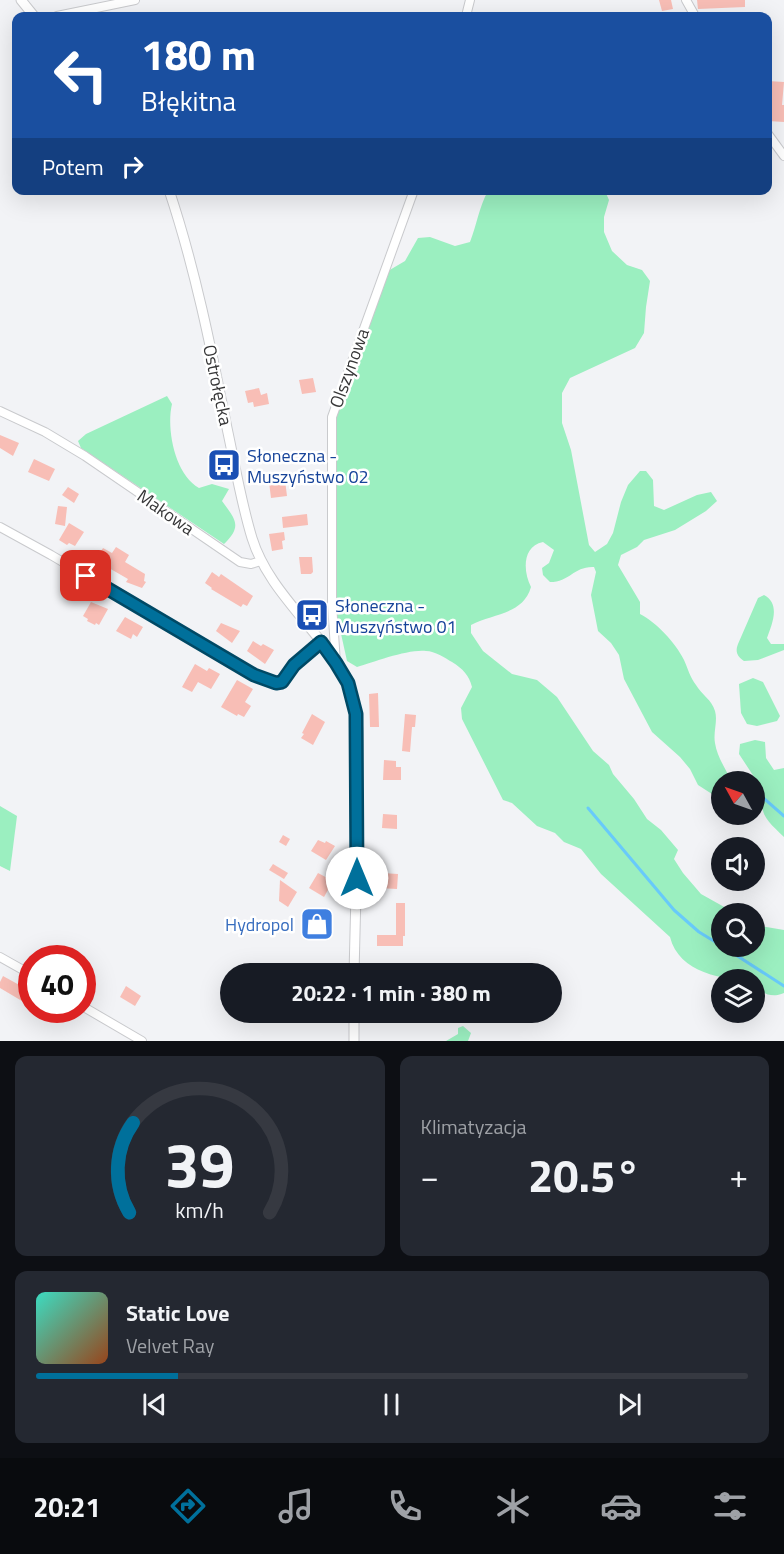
<!DOCTYPE html>
<html lang="pl">
<head>
<meta charset="utf-8">
<style>
	:root { --surface:#171b24; --page:#242831; --text:#f1f3f6; --muted:#9ea1a6; --line:#363941; --accent:#00709b }
	body { margin:0; font-family:"Titillium Web",sans-serif; background:var(--page); color:var(--text); height:100vh; display:flex; flex-direction:column; font-size:22px; white-space:nowrap }
	* { box-sizing:border-box; margin:0 }
	p { font-size:20px; color:var(--muted) }
	.icon { flex:none; width:33px; height:33px; fill:none; stroke:currentColor; stroke-width:2; stroke-linecap:round; stroke-linejoin:round }
	.map { position:relative; height:1041px; overflow:hidden }
	.sheet { display:flex; flex-direction:column; gap:15px; padding:15px; background:#0d0f14; flex:1 }
	.sheet>* { flex:none }
	.guide { position:absolute; left:12px; top:12px; width:760px; height:183px; border-radius:12px; box-shadow:0 6px 24px #0002; background:#1a4fa0; color:#fff; overflow:hidden }
	.needle { width:39px; rotate:310deg }
	.tools { position:absolute; left:711px; top:771px; display:grid; gap:12px }
	.tools a { display:grid; place-items:center; width:54px; height:54px; border-radius:50%; background:var(--surface); box-shadow:0 6px 24px #0002; font-size:30px }
	.speed { position:absolute; left:18px; top:945px; display:flex; gap:12px; font-size:30px; font-weight:700; text-align:center }
	.speed>* { display:grid; place-content:center; width:78px; height:78px; border-radius:50%; background:var(--surface); box-shadow:0 6px 24px #0002; line-height:1 }
	.speed .limit { border:9px solid #d22; background:#fff; color:#111 }
	.pin { position:absolute; display:grid; place-items:center; width:51px; height:51px; color:#fff; margin:-26px; border-radius:12px; box-shadow:0 3px 9px #0006 }
	.me { position:absolute; width:66px; margin:-33px; rotate:0deg; stroke-linejoin:round; filter:drop-shadow(0 0 4px #0008) }
	.turn { display:flex; align-items:center; gap:21px; height:126px; padding:0 30px; font-size:27px }
	.turn .icon { width:78px; height:78px; stroke-width:2.5 }
	.turn b { display:block; font-size:42px; line-height:51px }
	.then { display:flex; align-items:center; height:57px; padding:0 30px; background:#0003; gap:12px; font-size:22px }
	.big { font-size:45px; font-weight:700; line-height:1.1 }
	.sheet .tile { flex:1; display:flex; flex-direction:column; justify-content:center; gap:9px; min-width:0; padding:0 21px; border-radius:12px; background:var(--page) }
	.sheet .dial { align-items:center; gap:0 }
	.dial svg { height:156px; overflow:visible; fill:none; stroke:var(--line); stroke-width:7; stroke-linecap:round; text-anchor:middle }
	.dial text { fill:var(--text); stroke:none }
	.song { display:flex; align-items:center; gap:18px }
	.cover { width:72px; height:72px; border-radius:9px; background:linear-gradient(135deg,hsl(170 70% 55%),hsl(20 70% 35%)) }
	.played { height:6px; border-radius:3px; background:linear-gradient(90deg,var(--accent) 20%,var(--line) 20%) }
	.keys { display:flex; justify-content:space-around; direction:ltr }
	.heat { display:flex; justify-content:space-between; align-items:center; font-size:33px; direction:ltr }
	.sheet .tiles { flex:1; display:grid; gap:15px; grid-template-columns:1fr 1fr }
	.tile:last-child { grid-column:span 2 }
	.trip { position:absolute; left:220px; top:963px; width:342px; height:60px; border-radius:30px; background:var(--surface); box-shadow:0 6px 24px #0002; font-weight:700; line-height:60px; text-align:center }
	.menu { display:flex; height:96px; justify-content:space-around; align-items:center; background:#090b0e; color:var(--muted) }
	.menu .icon { width:42px; height:42px }
	.menu .active { color:var(--accent) }
	.menu b { font-size:27px; color:var(--text) }
	.map>svg:first-child { display:block }
	.green { fill:#9befc0 }
	.lines { fill:none; stroke-linecap:round; stroke-linejoin:round }
	.stream { stroke:#68cafa; stroke-width:3 }
	.building { fill:#f8beb6 }
	.minor-casing { stroke:#c9cacd; stroke-width:10 }
	.tertiary-casing { stroke:#c9cacd; stroke-width:11 }
	.minor { stroke:#fff; stroke-width:8 }
	.tertiary { stroke:#fff; stroke-width:9 }
	.route-casing { stroke:#004965; stroke-width:15 }
	.route { stroke:#00709b; stroke-width:10 }
	.labels { text-anchor:middle; dominant-baseline:central; stroke-width:5; stroke-linejoin:round; paint-order:stroke }
	.street-label { font-size:18px; fill:#373738; stroke:#fff }
	.transit-label { font-size:18px; fill:#164399; stroke:#fff; text-anchor:start }
	.shop-label { font-size:18px; fill:#366cbe; stroke:#fff; text-anchor:end }
</style>
</head>
<body>
<div class="map">
<svg width="784" height="1041" viewBox="0 0 784 1041">
	<rect width="100%" height="100%" fill="#f2f3f6"/>
	<g class="green">
		<path d="M488,191h117l4,9 -5,17v15l8,19 15,14 15,5 8,11 -4,26 -2,26 -9,15 -65,30 -8,15v30l9,27 18,95 6,7 12,-8 6,-11 8,-31 7,-17 12,-14h6l7,9 1,26 10,4 33,-15 14,-3 6,9 -11,10 -31,19 -31,10 -7,7 -16,8 -3,10 22,37v12c17,9 35,28 44,46 4,9 6,17 12,25 6,10 16,15 19,26 3,10 -2,21 0,32 2,14 11,26 16,38l-9,1 -1,11 -9,1 -14,-9 -8,-16 -10,-12 -28,-25 -28,-53 -5,-24 -8,-12 -13,-12 -7,-36 5,-23 -2,-5c-20,-1 -24,15 -44,15l-7,-7 -1,-7 7,-5 5,-13 -11,-8c-21,4 -20,30 -12,45 -8,28 -38,26 -60,38v8l12,18 29,23 25,6 20,17 36,54 16,14 4,9 21,25 13,20 14,11 17,20 -4,9 9,14 18,21 34,19 -13,1v32h32l1,-21 29,5v63c-12,5 -19,1 -29,-5l-1,-8c-31,0 -75,-7 -84,-43l-69,-63 -20,-25 -17,-7 -9,-9 -18,-7 -25,-23 -9,-3 -41,-81 -1,-11 11,-21c-3,-12 -9,-18 -20,-25 -7,-4 -17,-11 -26,-11 -18,-2 -52,11 -69,16l-10,-6 -13,-59 2,-85 -2,-89 3,-17 51,-140 17,-10 13,-23 12,-1 25,9 15,-4c7,-18 9,-35 18,-51z"/>
		<path d="M167,396l5,8c-6,25 3,71 27,84l13,-4 17,5 -7,12c13,18 21,25 2,43l-143,-96 -3,-7 8,-7z"/>
		<path d="M764,595c17,9 8,29 3,43l4,6h13v6l-26,10 -14,1c-7,-5 -9,-9 -6,-17l20,-46z"/>
		<path d="M753,678l10,4 17,34 -3,5 -20,5 -10,-2 -6,-11 -2,-29z"/>
		<path d="M755,740l10,2 1,16 8,12 10,-2v69c-15,-15 -27,-23 -20,-45l-25,-38 1,-10z"/>
		<path d="M0,806l17,10 -7,55 -10,-5z"/>
		<path d="M463,1026l8,7 -3,8h-22l12,-7v-6z"/>
	</g>
	<g class="lines">
		<g class="stream">
			<path d="M760,795l24,21"/>
			<path d="M588,808l86,102 25,22 23,14"/>
			<path d="M722,946l62,40"/>
		</g>
	</g>
	<g class="building">
		<path d="M659,0h12l2,9 -11,2z"/>
		<path d="M697,0h48v7l-47,2z"/>
		<path d="M768,81l16,1 -2,23h2v17l-16,-1z"/>
		<path d="M313,378l3,14 -14,2 -3,-14z"/>
		<path d="M259,388l2,7 6,-2 2,11 -15,3 -1,-5 -5,1 -3,-12z"/>
		<path d="M0,435l19,8 -6,13 -13,-8z"/>
		<path d="M34,459l21,10 -6,12 -21,-9z"/>
		<path d="M285,480l2,16 -16,2 -2,-16z"/>
		<path d="M68,487l11,7 -5,9 -12,-8z"/>
		<path d="M58,506l9,1 -2,19 -10,-2z"/>
		<path d="M307,514l1,11 -25,3 -1,-11z"/>
		<path d="M69,523l15,9 -9,14 -6,-3 -2,2 -8,-5z"/>
		<path d="M284,532l1,8 -3,1 1,8 -11,2 -3,-17z"/>
		<path d="M116,547l13,8 -4,7 20,12 -1,7 2,1 -4,6 -16,-6 2,-3 -26,-15 -2,3 -6,-4 9,-15 9,5z"/>
		<path d="M299,557h13l1,15 -2,2h-10z"/>
		<path d="M212,572l7,5 2,-3 32,22 -6,10 -4,-2 -2,3 -30,-18 1,-1 -7,-5z"/>
		<path d="M91,602l17,7 -9,16 -3,-2 -1,2 -8,-4 1,-2 -5,-3z"/>
		<path d="M125,617l18,10 -6,10 -4,-3 -2,5 -15,-8z"/>
		<path d="M221,623l19,8 -8,12 -16,-12z"/>
		<path d="M253,641l8,5 2,-2 11,6 -9,14 -18,-13z"/>
		<path d="M195,664l12,7 2,-3 11,6 -9,15 -13,-7 -6,10 -10,-5z"/>
		<path d="M237,680l16,9 -8,13 6,4 -7,11 -6,-3 -1,2 -16,-9z"/>
		<path d="M378,693l1,34h-9l-1,-33z"/>
		<path d="M312,714l13,8 -12,23 -12,-7 3,-4 -2,-1z"/>
		<path d="M405,714l11,1 -1,12h-3l-2,25 -8,-1z"/>
		<path d="M384,760l12,1v6h5v13h-18z"/>
		<path d="M383,814l14,1v14l-15,-1z"/>
		<path d="M283,835l7,4 -4,7 -7,-4z"/>
		<path d="M318,840l7,3 1,-2 9,5 -9,14 -15,-9z"/>
		<path d="M273,864l15,9 -4,6 -15,-9z"/>
		<path d="M318,873l15,8 -9,16 -15,-9z"/>
		<path d="M382,873l16,1 -1,15 -19,-1v-7h3z"/>
		<path d="M280,880l17,12 -9,15 -9,-6z"/>
		<path d="M396,903h9v33h-2v10h-26v-11h19z"/>
		<path d="M314,909l17,10 -12,20 -17,-10z"/>
		<path d="M3,976l29,16v5l-5,7 -27,-16v-6z"/>
		<path d="M126,986l15,10 -6,10 -15,-9z"/>
	</g>
	<g class="lines">
		<g class="minor-casing">
			<g id="minor">
				<path d="M686,0l9,16"/>
				<path d="M57,16l78,-16"/>
				<path d="M466,16l4,-16"/>
				<path d="M768,134l16,22"/>
				<path d="M0,411l45,21 40,24 155,106 11,2 10,-3"/>
				<path d="M0,527l51,28 203,120 22,8 6,-1 12,-17 27,-23"/>
				<path d="M336,663l-4,-59v-187l82,-227"/>
				<path d="M0,957l32,18"/>
				<path d="M82,1006l60,35"/>
			</g>
		</g>
		<g class="tertiary-casing">
			<g id="tertiary">
				<path d="M21,0l13,16"/>
				<path d="M169,190c26,78 42,158 58,238 8,37 14,74 25,110 17,55 69,92 95,143 16,32 10,76 10,111 0,61 -1,121 -3,182"/>
				<path d="M354,1012v29"/>
			</g>
		</g>
		<use href="#minor" class="minor"/>
		<use href="#tertiary" class="tertiary"/>
	</g>
	<g class="lines">
		<g class="route-casing">
			<path id="route" d="M86,576l168,99 22,8 6,-1 12,-17 27,-23 15,21 12,20 8,31 1,164"/>
		</g>
		<use href="#route" class="route"/>
	</g>
	<defs>
		<g id="bus-square" transform="scale(1.725)"><rect x="-9" y="-9" width="18" height="18" rx="4" fill="#1a4fb4" stroke="#fff"/><path d="M-5-6H5V4H4V6H2V4H-2V6H-4V4H-5ZM-3.5-4V0h7V-4ZM-3.5 1.2v1.5H-2V1.2ZM2 1.2v1.5H3.5V1.2Z" fill="#fff"/></g>
		<g id="shop-square" transform="scale(1.725)"><rect x="-9" y="-9" width="18" height="18" rx="4" fill="#3f7fe0" stroke="#fff"/><path d="M-5-2.5h2.3a2.7 3.5 0 0 1 5.4 0H5L5.5 6h-11ZM-1.5-2.5h3a1.5 2.3 0 0 0-3 0Z" fill="#fff"/></g>
	</defs>
	<g fill-rule="evenodd">
		<use href="#bus-square" x="224" y="465"/>
		<use href="#bus-square" x="312" y="615"/>
		<use href="#shop-square" x="317" y="924"/>
	</g>
	<g class="labels">
		<g class="street-label">
			<text transform="translate(349 368) rotate(-70)">Olszynowa</text>
			<text transform="translate(218 385) rotate(78)">Ostrołęcka</text>
			<text transform="translate(166 512) rotate(35)">Makowa</text>
		</g>
		<g class="transit-label">
			<text x="247" y="455">Słoneczna -<tspan x="247" dy="21">Muszyństwo 02</tspan></text>
			<text x="335" y="605">Słoneczna -<tspan x="335" dy="21">Muszyństwo 01</tspan></text>
		</g>
		<g class="shop-label">
			<text x="294" y="924">Hydropol</text>
		</g>
	</g>
</svg>
<div class="tools">
<a><svg class="needle" viewBox="-14 -14 28 28"><path d="M0-13l5 13h-10z" fill="#e53935"/><path d="M0 13l5-13h-10z" fill="#9ea1a6"/></svg></a>
<a><svg class="icon" aria-label="sound" viewBox="0 0 24 24"><path d="M4 9h4l5-4v14l-5-4H4zM17 9q2 3 0 6"/></svg></a>
<a><svg class="icon" aria-label="search" viewBox="0 0 24 24"><circle cx="10" cy="10" r="6"/><path d="M15 15l6 6"/></svg></a>
<a><svg class="icon" aria-label="layers" viewBox="0 0 24 24"><path d="M12 4l9 5-9 5-9-5zM3 14l9 5 9-5"/></svg></a>
</div>
<div class="speed"><div class="limit">40</div></div>
<div class="pin" style="left:86px;top:576px;background:#d93025"><svg class="icon" aria-label="arrive" viewBox="0 0 24 24"><path d="M6 21V4h12l-3 4 3 4H6"/></svg></div>
<svg class="me" style="left:357px;top:878px" viewBox="-20 -20 40 40"><circle r="19" fill="#fff"/><path d="M0-13L10 11 0 6-10 11z" fill="#00709b"/></svg>
<div class="trip">20:22 · 1 min · 380 m</div>
<div class="guide">
<div class="turn"><svg class="icon" aria-label="left" viewBox="0 0 24 24"><path d="M17 20v-9H6M10 6l-5 5 5 5"/></svg><div><b>180 m</b>Błękitna</div></div>
<div class="then">Potem<svg class="icon" aria-label="right" viewBox="0 0 24 24"><path d="M7 20v-9h11M14 6l5 5-5 5"/></svg></div>
</div>
</div>
<section class="sheet">
<div class="tiles">
<div class="tile dial"><svg viewBox="0 0 100 80">
<path d="M14 69A42 42 0 1 1 86 69"/>
<path d="M14 69A42 42 0 0 1 16 23" stroke="#00709b"/>
<text x="50" y="56" font-size="32" font-weight="700">39</text>
<text x="50" y="72" font-size="11">km/h</text>
</svg></div>
<div class="tile"><p>Klimatyzacja</p>
<div class="heat"><a>−</a><b class="big">20.5°</b><a>+</a></div>
</div>
<div class="tile">
<div class="song"><i class="cover"></i><div><b>Static Love</b><p>Velvet Ray</p></div></div>
<div class="played"></div>
<div class="keys"><svg class="icon" aria-label="previous" viewBox="0 0 24 24"><path d="M18 5L8 12l10 7zM5 5v14"/></svg><svg class="icon" aria-label="pause" viewBox="0 0 24 24"><path d="M8 5v14M16 5v14"/></svg><svg class="icon" aria-label="next" viewBox="0 0 24 24"><path d="M6 5l10 7-10 7zM19 5v14"/></svg></div>
</div>
</div>
</section>
<nav class="menu">
<b>20:21</b>
<svg class="icon active" aria-label="directions" viewBox="0 0 24 24"><path d="M12 3l9 9-9 9-9-9zM9 14v-3h6M13 9l2 2-2 2"/></svg>
<svg class="icon" aria-label="music" viewBox="0 0 24 24"><path d="M9 18V5l10-2v13"/><circle cx="6" cy="18" r="3"/><circle cx="16" cy="16" r="3"/></svg>
<svg class="icon" aria-label="phone" viewBox="0 0 24 24"><path d="M5 4h4l2 5-3 2q2 4 5 5l2-3 5 2v4C11 20 4 13 5 4z"/></svg>
<svg class="icon" aria-label="climate" viewBox="0 0 24 24"><path d="M12 3v18M4 7l16 10M4 17L20 7"/></svg>
<svg class="icon" aria-label="car" viewBox="0 0 24 24"><path d="M5 17H2v-5l4-1 3-4h7l3 4 3 1v5h-3M9 17h6M6 11h13"/><circle cx="7" cy="17" r="2"/><circle cx="17" cy="17" r="2"/></svg>
<svg class="icon" aria-label="filters" viewBox="0 0 24 24"><path d="M4 7h16M4 17h16"/><circle cx="9" cy="7" r="2"/><circle cx="15" cy="17" r="2"/></svg>
</nav>
</body>
</html>
